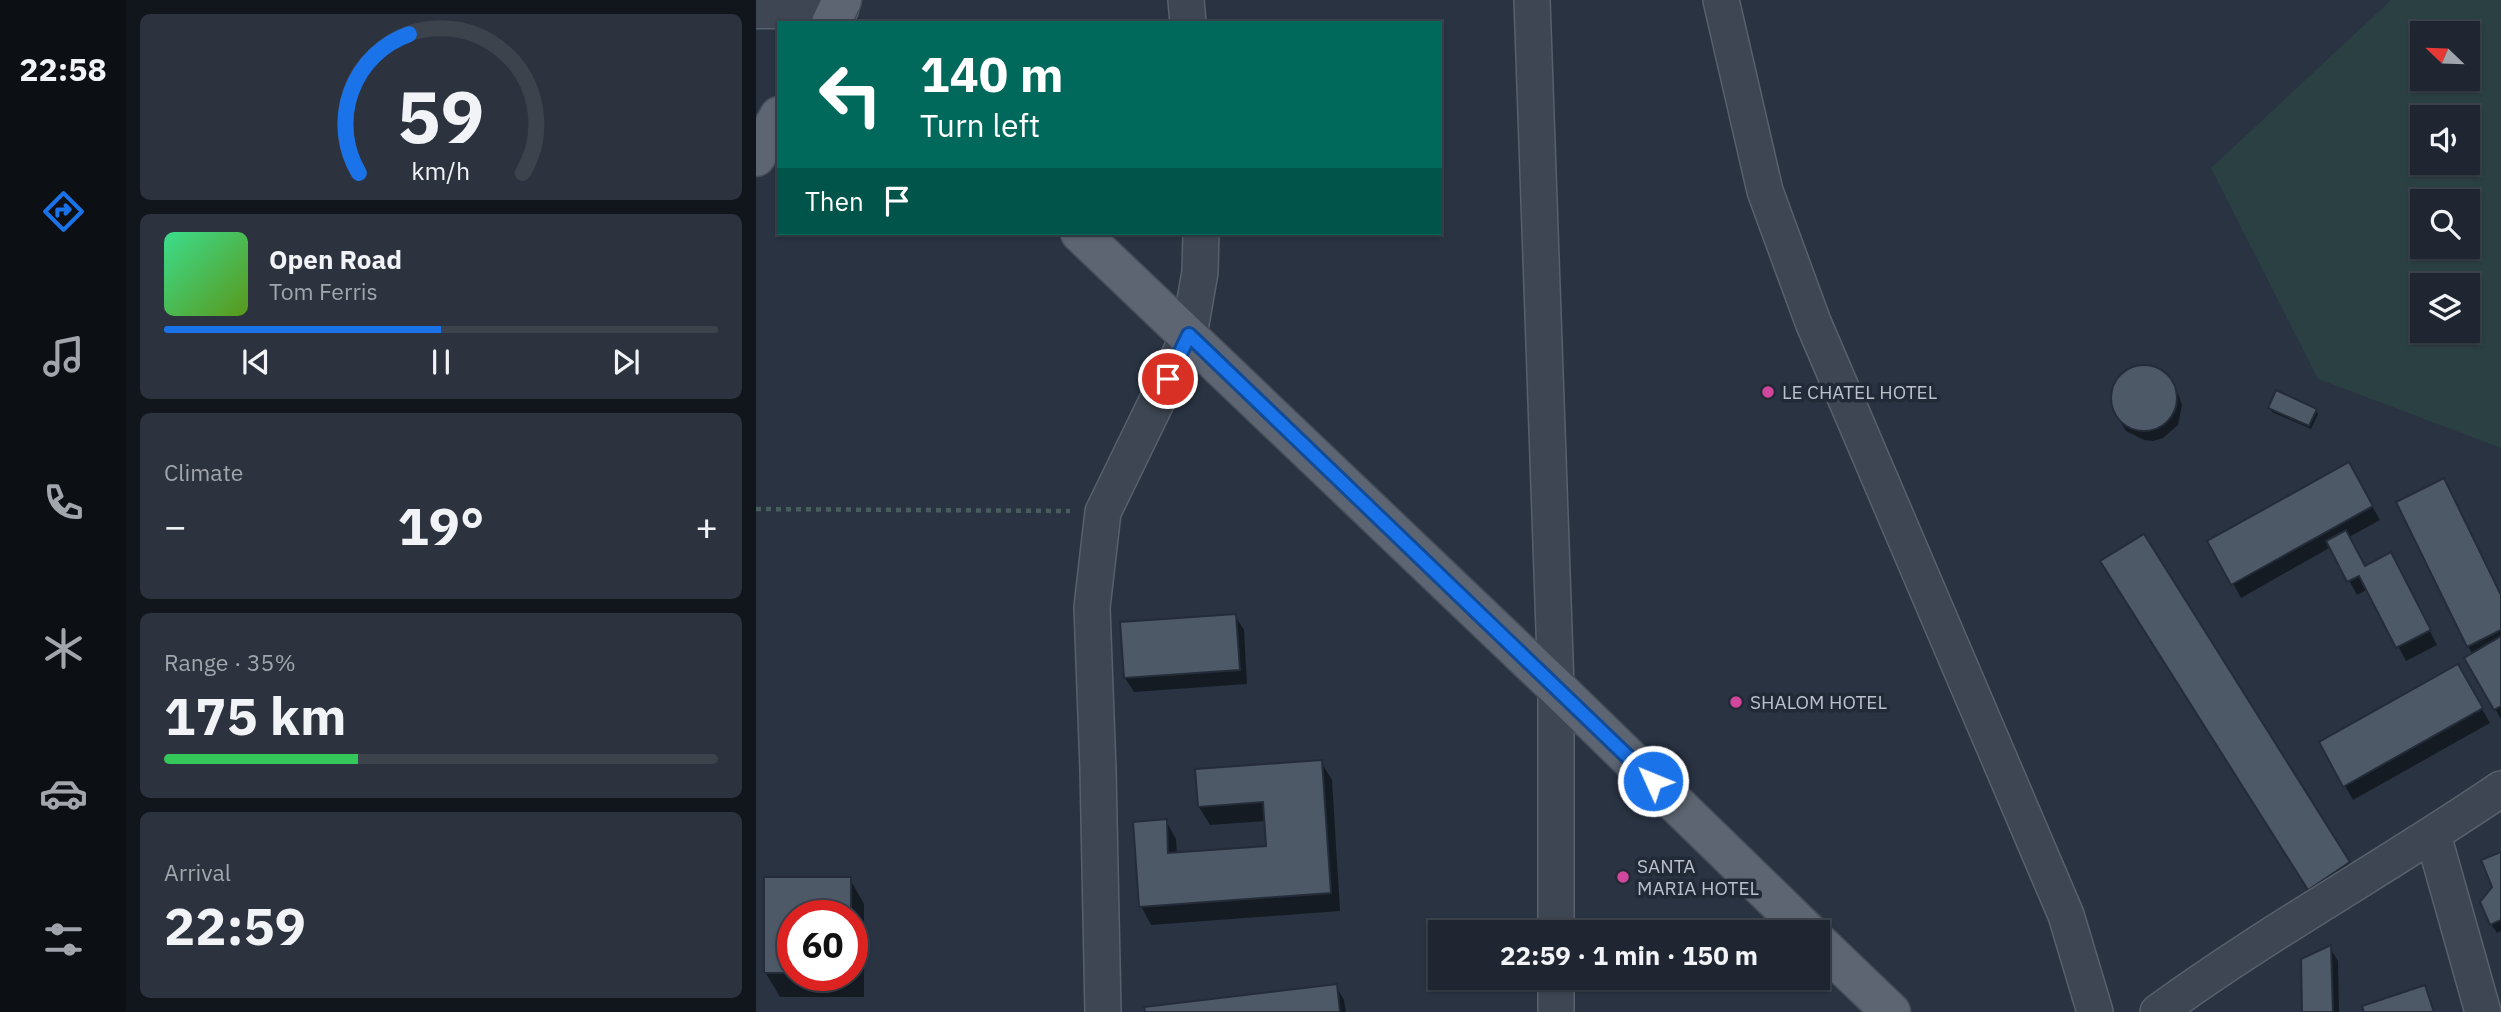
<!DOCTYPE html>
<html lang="en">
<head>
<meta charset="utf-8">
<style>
	:root { --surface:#1f2632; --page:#2c323e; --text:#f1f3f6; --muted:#a1a5ac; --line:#3c434d; --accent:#1a73e8 }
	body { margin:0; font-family:"IBM Plex Sans",sans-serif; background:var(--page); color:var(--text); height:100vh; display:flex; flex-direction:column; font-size:26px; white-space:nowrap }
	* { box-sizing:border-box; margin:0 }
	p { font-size:23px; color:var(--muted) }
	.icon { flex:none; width:38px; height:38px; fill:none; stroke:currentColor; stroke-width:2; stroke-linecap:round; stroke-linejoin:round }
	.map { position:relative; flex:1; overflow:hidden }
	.side { display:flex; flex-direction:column; gap:14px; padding:14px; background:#11151c; width:630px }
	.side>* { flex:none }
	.hud { position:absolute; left:21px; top:21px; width:665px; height:214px; border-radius:0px; box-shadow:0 2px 5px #0004,0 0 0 2px var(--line); background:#00695c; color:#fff; overflow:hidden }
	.needle { width:46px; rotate:293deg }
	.tools { position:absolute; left:1654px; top:21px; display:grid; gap:14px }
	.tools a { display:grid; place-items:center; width:70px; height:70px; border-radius:0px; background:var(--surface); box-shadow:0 2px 5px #0004,0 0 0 2px var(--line); font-size:35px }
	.speed { position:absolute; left:21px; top:900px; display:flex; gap:14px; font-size:35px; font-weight:700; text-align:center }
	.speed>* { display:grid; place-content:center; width:91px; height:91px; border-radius:50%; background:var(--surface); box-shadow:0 2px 5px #0004,0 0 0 2px var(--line); line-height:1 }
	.speed .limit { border:10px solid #d22; background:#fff; color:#111 }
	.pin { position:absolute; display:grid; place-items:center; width:60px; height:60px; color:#fff; margin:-30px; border:4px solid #fff; border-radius:50%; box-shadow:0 2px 7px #0007 }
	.me { position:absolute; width:77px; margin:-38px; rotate:314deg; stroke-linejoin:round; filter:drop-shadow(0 0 5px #0008) }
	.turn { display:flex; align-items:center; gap:24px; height:147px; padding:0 28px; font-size:32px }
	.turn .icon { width:91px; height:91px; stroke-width:2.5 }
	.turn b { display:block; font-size:49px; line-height:60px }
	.then { display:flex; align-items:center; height:66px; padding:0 28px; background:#0003; gap:14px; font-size:26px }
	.big { font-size:52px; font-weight:700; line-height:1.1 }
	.side .card { flex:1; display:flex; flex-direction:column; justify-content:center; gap:10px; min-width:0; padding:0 24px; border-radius:10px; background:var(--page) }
	.side .dial { align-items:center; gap:0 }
	.dial svg { height:182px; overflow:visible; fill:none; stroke:var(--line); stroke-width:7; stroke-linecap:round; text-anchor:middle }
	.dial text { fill:var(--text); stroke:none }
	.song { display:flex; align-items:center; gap:21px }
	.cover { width:84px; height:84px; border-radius:10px; background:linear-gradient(135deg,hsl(150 70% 55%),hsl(90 70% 35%)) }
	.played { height:7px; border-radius:4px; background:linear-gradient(90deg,var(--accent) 50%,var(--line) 50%) }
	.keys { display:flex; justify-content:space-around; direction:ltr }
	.heat { display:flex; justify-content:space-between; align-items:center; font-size:38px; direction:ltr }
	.charge { height:10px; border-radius:5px; background:linear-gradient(90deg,#34c759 35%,var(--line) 0) }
	.trip { position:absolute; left:672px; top:920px; width:402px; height:70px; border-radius:0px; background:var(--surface); box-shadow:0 2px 5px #0004,0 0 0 2px var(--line); font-weight:700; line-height:70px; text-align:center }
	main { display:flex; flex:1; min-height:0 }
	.tab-bar { display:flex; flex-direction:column; width:126px; justify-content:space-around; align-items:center; background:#0c0f14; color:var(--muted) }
	.tab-bar .icon { width:49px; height:49px }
	.tab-bar .active { color:var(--accent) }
	.tab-bar b { font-size:32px; color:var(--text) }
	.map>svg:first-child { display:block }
	.green { fill:#2b4043; fill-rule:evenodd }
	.shadow { fill:#0007; fill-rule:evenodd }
	.building { fill:#4d5967; stroke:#242c39; stroke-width:2 }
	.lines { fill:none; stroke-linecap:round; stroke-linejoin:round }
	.minor-casing { stroke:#58606c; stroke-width:38 }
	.tertiary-casing { stroke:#58606c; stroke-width:41 }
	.primary-casing { stroke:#474e5b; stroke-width:41 }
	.path { stroke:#495d5f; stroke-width:4.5; stroke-dasharray:5 5; stroke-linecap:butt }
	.minor { stroke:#3d4652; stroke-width:35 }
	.tertiary { stroke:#3d4652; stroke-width:38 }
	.primary { stroke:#5c6571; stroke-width:38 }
	.route-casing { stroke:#114b97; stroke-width:18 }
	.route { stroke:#1a73e8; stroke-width:12 }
	.hotel-dot { fill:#d1479c; stroke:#222a37; stroke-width:2.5 }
	.labels { text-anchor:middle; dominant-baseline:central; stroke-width:7; stroke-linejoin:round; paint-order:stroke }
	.poi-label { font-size:19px; fill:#bac1cb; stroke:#222a37; text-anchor:start }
</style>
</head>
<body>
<main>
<nav class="tab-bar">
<b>22:58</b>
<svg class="icon active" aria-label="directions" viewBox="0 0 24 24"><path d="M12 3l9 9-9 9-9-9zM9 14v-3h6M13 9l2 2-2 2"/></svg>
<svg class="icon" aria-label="music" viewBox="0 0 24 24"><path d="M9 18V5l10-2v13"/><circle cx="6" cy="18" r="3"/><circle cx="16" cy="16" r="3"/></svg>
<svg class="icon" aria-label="phone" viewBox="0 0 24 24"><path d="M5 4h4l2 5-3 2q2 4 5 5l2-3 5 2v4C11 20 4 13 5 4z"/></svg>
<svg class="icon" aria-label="climate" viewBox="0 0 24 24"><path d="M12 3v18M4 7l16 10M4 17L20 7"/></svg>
<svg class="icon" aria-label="car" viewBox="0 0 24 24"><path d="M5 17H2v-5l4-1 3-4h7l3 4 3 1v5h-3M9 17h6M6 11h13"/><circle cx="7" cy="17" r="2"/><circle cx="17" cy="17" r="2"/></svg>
<svg class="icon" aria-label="filters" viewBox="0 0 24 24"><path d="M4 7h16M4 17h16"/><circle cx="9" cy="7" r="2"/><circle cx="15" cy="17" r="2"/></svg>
</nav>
<section class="side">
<div class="card dial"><svg viewBox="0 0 100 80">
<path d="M14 69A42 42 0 1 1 86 69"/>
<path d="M14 69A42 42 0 0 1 36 8" stroke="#1a73e8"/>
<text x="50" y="56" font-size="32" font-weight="700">59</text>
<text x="50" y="72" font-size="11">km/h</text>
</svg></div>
<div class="card">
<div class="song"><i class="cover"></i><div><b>Open Road</b><p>Tom Ferris</p></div></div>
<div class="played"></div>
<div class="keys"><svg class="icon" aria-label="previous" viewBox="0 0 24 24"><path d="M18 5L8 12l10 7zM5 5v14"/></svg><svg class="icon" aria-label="pause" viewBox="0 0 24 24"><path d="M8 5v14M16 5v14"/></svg><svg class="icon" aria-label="next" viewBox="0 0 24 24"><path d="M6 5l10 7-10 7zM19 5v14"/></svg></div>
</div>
<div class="card"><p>Climate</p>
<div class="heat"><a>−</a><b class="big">19°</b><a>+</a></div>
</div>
<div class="card"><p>Range · 35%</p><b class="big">175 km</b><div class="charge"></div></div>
<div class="card"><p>Arrival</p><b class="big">22:59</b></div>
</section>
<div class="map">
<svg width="1745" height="1012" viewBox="0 0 1745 1012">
	<rect width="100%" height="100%" fill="#293342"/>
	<path class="green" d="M1635,0h110v448l-183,-69 -107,-211zM1666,33h46v46h-46zM1666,117h46v46h-46zM1666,201h46v46h-46zM1666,285h46v46h-46z"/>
	<g class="shadow">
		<path d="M1391,366l20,10 12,20 3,9 -4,20 -15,13 -10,3 -9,-1 -18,-9 -12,-20 -2,-11 6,-21 8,-7z"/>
		<path d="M1514,408l46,2 2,4 -7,15 -39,-17z"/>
		<path d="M1592,464l32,56 -31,17 16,31h33l39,77 -31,16 -38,-72 -11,6 -26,-48 -90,51 -31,-57z"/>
		<path d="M1387,536l216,345 -40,26 -206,-327z"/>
		<path d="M1745,596v123l-35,-60 7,-4 -5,-9z"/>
		<path d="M479,616l9,14 3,54 -113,8 -9,-14 -3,-55z"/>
		<path d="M1701,666l33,57 -137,77 -32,-57z"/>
		<path d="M565,762l11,18 8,131 -189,14 -10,-19 25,-85 10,18 1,15 91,-6 -2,-27 -56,4 -11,-18 -2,-37z"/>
		<path d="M1745,854v77l-4,2 -6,-9 3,-36z"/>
		<path d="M10,879h84l14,25v93h-84l-15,-25zM37,915h59v60h-59z"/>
		<path d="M1574,948l8,13 1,51h-36z"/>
		<path d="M580,986l8,14 2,12h-199z"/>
	</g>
	<g class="building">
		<circle cx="1388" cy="398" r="33"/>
		<path d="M1520,390l41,19 -8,17 -41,-18z"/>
		<path d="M1593,462l24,44 -142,79 -24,-44z"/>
		<path d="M1688,478l57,117v35l-34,17 -71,-145z"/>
		<path d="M1590,530l19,36 26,-14 40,78 -35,18 -37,-72 -12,6 -21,-41z"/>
		<path d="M1388,534l206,328 -42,28 -208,-329z"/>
		<path d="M480,614l4,56 -116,8 -4,-56z"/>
		<path d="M1745,636v70l-7,4 -30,-52z"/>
		<path d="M1702,664l25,44 -140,79 -24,-45z"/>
		<path d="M566,760l9,133 -192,14 -6,-85 34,-3 1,34 98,-7 -3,-44 -65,5 -3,-38z"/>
		<path d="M1745,852v68l-11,5 -10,-23 12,-15 -11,-27z"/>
		<path d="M8,877h87v38h-58v58h-29z"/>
		<path d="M1575,945l2,67h-31l-1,-53z"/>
		<path d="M581,984l3,28h-195l-1,-5z"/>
		<path d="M1669,985l9,27h-70l-2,-6z"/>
	</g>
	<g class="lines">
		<g class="minor-casing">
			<g id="minor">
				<path d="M430,0l2,23"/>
				<path d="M776,0l24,687v246"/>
				<path d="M965,0l44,191 48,131 253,593 29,97"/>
				<path d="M1677,835l50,177"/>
				<path d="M800,978v34"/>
				<path d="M347,1012l-5,-242 -6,-163 11,-95 86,-177 11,-63 1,-39"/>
				<path d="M1402,1012c110,-80 230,-146 343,-223"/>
			</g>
		</g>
		<g class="tertiary-casing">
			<path id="tertiary" d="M0,9h83"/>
		</g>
		<g class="primary-casing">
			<g id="primary">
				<path d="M75,23l11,-23"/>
				<path d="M0,157l23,-41"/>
				<path d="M324,233l476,454 253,246"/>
				<path d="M1062,942l73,70"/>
			</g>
		</g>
		<path class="path" d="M0,509l314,2"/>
		<use href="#minor" class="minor"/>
		<use href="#tertiary" class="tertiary"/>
		<use href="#primary" class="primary"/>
	</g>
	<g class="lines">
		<g class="route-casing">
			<path id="route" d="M412,379l21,-44 464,446"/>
		</g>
		<use href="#route" class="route"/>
	</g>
	<g class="hotel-dot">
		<circle cx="1012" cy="392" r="7"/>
		<circle cx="980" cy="702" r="7"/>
		<circle cx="867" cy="877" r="7"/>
	</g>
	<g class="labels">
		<g class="poi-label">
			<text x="1026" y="392">LE CHATEL HOTEL</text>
			<text x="994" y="702">SHALOM HOTEL</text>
			<text x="881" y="866">SANTA<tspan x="881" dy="22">MARIA HOTEL</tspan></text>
		</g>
	</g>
</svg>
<div class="tools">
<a><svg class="needle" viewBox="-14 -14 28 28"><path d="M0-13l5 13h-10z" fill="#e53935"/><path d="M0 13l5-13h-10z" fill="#a1a5ac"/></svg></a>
<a><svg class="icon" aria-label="sound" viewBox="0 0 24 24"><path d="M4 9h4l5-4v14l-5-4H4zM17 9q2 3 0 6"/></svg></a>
<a><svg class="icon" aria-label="search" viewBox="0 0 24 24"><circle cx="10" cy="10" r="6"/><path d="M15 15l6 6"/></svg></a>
<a><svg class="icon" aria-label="layers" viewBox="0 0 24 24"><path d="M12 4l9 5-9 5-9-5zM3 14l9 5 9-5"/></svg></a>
</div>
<div class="speed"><div class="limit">60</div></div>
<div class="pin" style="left:412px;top:379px;background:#d93025"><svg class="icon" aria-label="arrive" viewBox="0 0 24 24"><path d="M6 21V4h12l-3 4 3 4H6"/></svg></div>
<svg class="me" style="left:897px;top:781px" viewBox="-20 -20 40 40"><circle r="17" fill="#1a73e8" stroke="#fff" stroke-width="3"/><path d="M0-11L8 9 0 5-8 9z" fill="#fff"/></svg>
<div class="trip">22:59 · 1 min · 150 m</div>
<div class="hud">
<div class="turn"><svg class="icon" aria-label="left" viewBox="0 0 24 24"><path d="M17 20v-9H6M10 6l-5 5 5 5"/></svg><div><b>140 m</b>Turn left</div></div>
<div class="then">Then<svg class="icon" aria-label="arrive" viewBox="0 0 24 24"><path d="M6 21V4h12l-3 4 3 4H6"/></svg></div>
</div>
</div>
</main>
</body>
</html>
